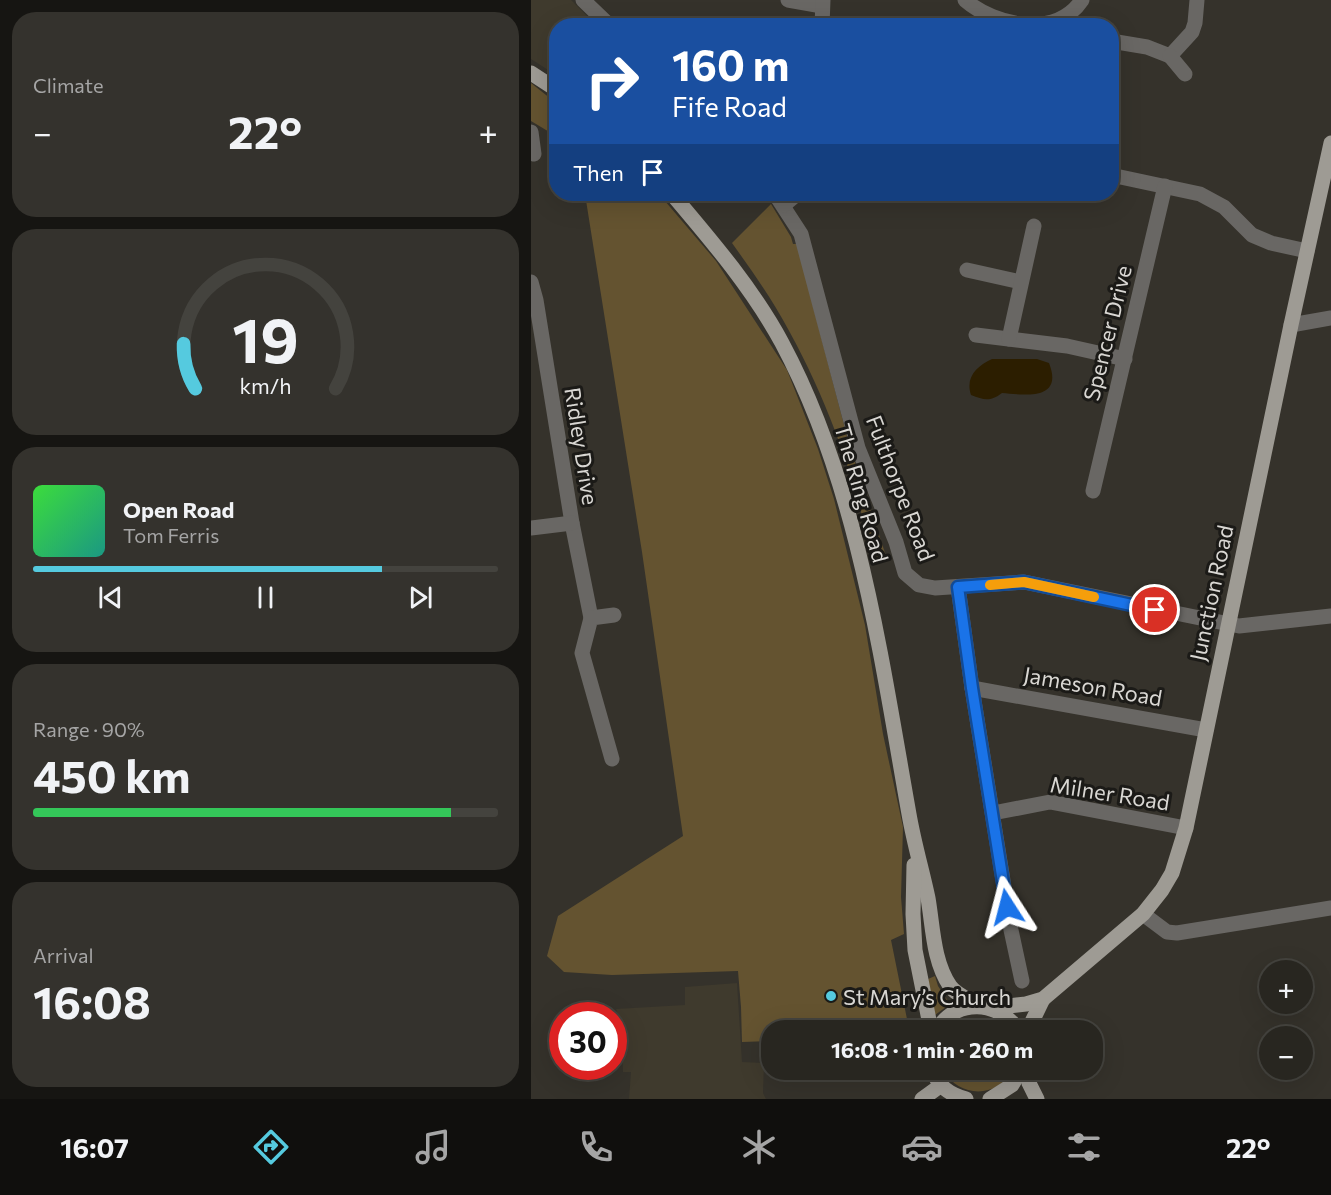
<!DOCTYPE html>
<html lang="en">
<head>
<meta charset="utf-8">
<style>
	:root { --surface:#282620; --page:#34322d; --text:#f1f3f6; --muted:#a5a5a5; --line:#44433e; --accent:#55cadf }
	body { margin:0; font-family:Commissioner,sans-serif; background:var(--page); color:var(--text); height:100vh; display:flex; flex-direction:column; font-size:22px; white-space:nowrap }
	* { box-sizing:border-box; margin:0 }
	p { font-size:20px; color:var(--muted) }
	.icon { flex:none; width:33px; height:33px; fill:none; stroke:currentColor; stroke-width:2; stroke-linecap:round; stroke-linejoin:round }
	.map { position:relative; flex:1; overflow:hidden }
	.sheet { display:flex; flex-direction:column; gap:12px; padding:12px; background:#161512; width:531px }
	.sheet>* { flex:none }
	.top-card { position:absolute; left:18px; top:18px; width:570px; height:183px; border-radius:24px; box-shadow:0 6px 24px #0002,0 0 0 2px var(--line); background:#1a4fa0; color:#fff; overflow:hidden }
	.fabs { position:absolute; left:728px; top:960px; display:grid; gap:12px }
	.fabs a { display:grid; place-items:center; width:54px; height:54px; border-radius:50%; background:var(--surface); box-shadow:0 6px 24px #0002,0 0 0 2px var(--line); font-size:30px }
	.speed { position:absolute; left:18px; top:1002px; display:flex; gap:12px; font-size:30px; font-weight:700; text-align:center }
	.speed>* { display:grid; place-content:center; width:78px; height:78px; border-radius:50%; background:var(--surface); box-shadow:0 6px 24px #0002,0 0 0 2px var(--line); line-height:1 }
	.speed .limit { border:9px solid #d22; background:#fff; color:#111 }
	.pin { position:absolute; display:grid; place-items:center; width:51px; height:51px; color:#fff; margin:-26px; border:3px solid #fff; border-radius:50%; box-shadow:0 2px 6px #0007 }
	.me { position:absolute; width:66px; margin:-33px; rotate:351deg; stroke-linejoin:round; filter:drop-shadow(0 0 4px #0008) }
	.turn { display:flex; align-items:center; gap:21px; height:126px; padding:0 24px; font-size:27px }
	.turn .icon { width:78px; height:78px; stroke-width:2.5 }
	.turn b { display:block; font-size:42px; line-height:51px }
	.then { display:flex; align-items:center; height:57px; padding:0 24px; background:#0003; gap:12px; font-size:22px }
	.big { font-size:45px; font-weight:700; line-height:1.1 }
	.sheet .widget { flex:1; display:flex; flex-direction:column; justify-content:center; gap:9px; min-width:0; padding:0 21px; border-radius:24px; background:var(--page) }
	.sheet .dial { align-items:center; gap:0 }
	.dial svg { height:156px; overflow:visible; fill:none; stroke:var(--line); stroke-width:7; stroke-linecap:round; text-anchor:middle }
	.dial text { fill:var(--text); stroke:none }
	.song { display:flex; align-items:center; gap:18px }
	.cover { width:72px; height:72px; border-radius:9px; background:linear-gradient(135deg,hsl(120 70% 55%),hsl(170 70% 35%)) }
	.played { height:6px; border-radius:3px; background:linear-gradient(90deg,var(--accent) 75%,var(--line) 75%) }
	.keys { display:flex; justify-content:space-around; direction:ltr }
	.heat { display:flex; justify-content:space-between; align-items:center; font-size:33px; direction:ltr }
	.charge { height:9px; border-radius:4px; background:linear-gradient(90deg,#34c759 90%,var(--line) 0) }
	.trip { position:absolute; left:230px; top:1020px; width:342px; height:60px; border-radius:24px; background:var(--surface); box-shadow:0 6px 24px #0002,0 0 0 2px var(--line); font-weight:700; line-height:60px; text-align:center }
	.tab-bar { display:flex; height:96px; justify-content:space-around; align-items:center; background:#100f0d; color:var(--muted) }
	.tab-bar .icon { width:42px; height:42px }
	.tab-bar .on { color:var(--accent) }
	.tab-bar b { font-size:27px; color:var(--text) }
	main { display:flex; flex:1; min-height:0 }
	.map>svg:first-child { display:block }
	.built { fill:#3f3a2d }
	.green { fill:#645330 }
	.water { fill:#2c1e00 }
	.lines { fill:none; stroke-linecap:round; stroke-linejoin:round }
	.minor { stroke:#696764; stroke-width:15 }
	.major { stroke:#9e9b94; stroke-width:15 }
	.route-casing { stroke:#114b97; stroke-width:15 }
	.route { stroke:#1a73e8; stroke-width:10 }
	.slow { stroke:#f59e0b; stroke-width:10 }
	.poi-dot { fill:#55cadf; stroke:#1b1a17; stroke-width:2 }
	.labels { text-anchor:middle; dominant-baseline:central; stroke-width:6; stroke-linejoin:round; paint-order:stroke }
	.street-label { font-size:22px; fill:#d9d7d3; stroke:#1b1a17 }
	.poi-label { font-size:22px; fill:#d9d7d3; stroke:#1b1a17; text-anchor:start }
</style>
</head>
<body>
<main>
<section class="sheet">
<div class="widget"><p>Climate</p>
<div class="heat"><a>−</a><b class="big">22°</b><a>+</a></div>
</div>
<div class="widget dial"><svg viewBox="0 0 100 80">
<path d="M14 69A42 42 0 1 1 86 69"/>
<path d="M14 69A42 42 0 0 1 8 46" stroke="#55cadf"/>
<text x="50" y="56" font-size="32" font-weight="700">19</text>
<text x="50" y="72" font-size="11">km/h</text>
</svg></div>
<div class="widget">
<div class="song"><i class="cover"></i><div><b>Open Road</b><p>Tom Ferris</p></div></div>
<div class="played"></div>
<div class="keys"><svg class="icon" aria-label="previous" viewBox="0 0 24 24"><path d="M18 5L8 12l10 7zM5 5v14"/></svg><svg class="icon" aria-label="pause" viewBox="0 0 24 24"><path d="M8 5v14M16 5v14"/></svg><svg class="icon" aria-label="next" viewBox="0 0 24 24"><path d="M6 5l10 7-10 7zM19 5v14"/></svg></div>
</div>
<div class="widget"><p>Range · 90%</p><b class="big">450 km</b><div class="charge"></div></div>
<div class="widget"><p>Arrival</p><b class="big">16:08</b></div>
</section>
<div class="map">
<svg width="800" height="1099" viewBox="0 0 800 1099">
	<rect width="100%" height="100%" fill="#35322b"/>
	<g class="built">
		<path d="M0,0h40l25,25 -39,1 -1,49 -25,-16z"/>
		<path d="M206,983l5,79 22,1 -1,30 3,6h-137l2,-27h-8l-1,-47 -6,-16 69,-4v-18z"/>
	</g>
	<g class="green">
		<path d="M0,83l25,20v33l-25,-15z"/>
		<path d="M54,194h74l57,67 71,109 31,79 16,50 31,126 18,109 20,93 -2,70 3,37 -13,6 16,79 -2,11h-134v11l-29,1 -1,-35 -3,-36 -126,4 -48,-3 -17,-16 11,-40 125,-80 -41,-284z"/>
		<path d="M240,204l20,33 2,7h4l52,200 37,112 -14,4c-17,-87 -50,-175 -96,-252 -14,-23 -29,-44 -44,-65z"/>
		<path d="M404,976l3,10 12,18 -15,11 -7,-36z"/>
		<path d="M440,1018c14,0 24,2 34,12h-56l11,-8z"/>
		<path d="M413,1070h67c-12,29 -54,28 -67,0z"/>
	</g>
	<path class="water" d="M461,359h45l12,4c15,38 -25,32 -47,30 -12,9 -18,7 -31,2 -6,-18 6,-29 21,-36z"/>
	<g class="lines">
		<g class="minor">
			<path d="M52,0l27,26"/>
			<path d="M257,0l34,6"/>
			<path d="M434,0c30,26 91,39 117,0"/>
			<path d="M291,26l1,-26"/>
			<path d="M580,41l36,6 23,9 22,-24 3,-9 2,-23"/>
			<path d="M639,56l15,18"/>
			<path d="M0,132l3,22"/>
			<path d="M580,175l89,19 24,13 28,28 19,8 36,8"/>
			<path d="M244,194l26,40 57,214 38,94 9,31 14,12 16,3 89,-6 215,44 92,-10"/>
			<path d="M253,205l13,-11"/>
			<path d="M436,270l54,12"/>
			<path d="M0,282l5,18 36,223 19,95"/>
			<path d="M760,325l40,-7"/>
			<path d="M445,335l91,11 58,13"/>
			<path d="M478,339l25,-113"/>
			<path d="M562,491l72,-305"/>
			<path d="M0,528l41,-5"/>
			<path d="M427,587l14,101 39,242 11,51"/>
			<path d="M441,688l234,42"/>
			<path d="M81,759l-30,-106 9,-35 23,-3"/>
			<path d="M462,813l57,-11 136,26"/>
			<path d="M612,914l24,18 10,1 154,-25"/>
		</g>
		<g class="major">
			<path d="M0,73l26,17"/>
			<path d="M141,194c39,46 81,95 110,149 76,142 99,314 127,471 5,29 13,56 19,84 5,29 5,63 22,88 6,9 20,14 30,20"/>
			<path d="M383,865l-1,49 2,36 16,80"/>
			<path d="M460,1008l35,-4 17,-5 100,-85 19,-24 10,-17 14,-45 105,-503 40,-182"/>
			<path d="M406,1030c18,-32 62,-30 81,0"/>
			<path d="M497,1030l15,-31"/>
			<path d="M401,1070c7,17 17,24 34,29"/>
			<path d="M496,1070l2,13 8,16"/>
			<path d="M391,1099l18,-13"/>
			<path d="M459,1099l22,-14 9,-15"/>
		</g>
	</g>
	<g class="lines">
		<g class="route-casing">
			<path id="route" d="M476,907l-35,-219 -14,-101 66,-5 131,28"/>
		</g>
		<use href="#route" class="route"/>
		<path class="slow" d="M459,585l34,-3 70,15"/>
	</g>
	<circle class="poi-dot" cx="300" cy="996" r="6"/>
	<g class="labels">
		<g class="street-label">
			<text transform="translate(576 333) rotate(-76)">Spencer Drive</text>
			<text transform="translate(51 446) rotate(81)">Ridley Drive</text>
			<text transform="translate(370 488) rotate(69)">Fulthorpe Road</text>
			<text transform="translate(331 493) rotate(74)">The Ring Road</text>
			<text transform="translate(680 593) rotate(-78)">Junction Road</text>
			<text transform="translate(562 686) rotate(10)">Jameson Road</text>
			<text transform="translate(579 793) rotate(9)">Milner Road</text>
		</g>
		<g class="poi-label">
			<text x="312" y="996">St Mary’s Church</text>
		</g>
	</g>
</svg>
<div class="fabs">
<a>+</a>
<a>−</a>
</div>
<div class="speed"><div class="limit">30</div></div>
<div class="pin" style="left:624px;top:610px;background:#d93025"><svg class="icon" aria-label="arrive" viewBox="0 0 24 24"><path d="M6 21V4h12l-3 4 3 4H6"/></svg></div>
<svg class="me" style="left:476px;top:907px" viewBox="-20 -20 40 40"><path d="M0-17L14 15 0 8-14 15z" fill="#1a73e8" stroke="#fff" stroke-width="4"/></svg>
<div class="trip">16:08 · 1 min · 260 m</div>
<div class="top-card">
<div class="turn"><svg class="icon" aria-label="right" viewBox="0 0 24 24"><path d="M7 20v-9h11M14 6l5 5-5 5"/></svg><div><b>160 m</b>Fife Road</div></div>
<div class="then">Then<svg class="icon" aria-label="arrive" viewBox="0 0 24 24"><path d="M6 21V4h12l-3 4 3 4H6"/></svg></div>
</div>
</div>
</main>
<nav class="tab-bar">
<b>16:07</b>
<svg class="icon on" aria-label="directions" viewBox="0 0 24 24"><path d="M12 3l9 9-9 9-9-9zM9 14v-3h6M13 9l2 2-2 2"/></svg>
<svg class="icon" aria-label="music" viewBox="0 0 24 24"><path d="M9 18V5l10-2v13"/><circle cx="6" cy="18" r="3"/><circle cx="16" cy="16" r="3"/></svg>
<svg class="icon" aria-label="phone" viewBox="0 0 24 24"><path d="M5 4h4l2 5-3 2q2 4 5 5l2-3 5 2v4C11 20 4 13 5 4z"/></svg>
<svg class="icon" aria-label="climate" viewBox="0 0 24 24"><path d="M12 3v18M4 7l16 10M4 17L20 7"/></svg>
<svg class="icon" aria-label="car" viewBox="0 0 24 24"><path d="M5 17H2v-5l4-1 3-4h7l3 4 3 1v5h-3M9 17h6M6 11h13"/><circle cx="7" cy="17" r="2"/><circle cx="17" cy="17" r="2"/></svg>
<svg class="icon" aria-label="filters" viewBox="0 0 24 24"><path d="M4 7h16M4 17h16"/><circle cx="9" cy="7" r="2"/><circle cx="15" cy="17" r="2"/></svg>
<b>22°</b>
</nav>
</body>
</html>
